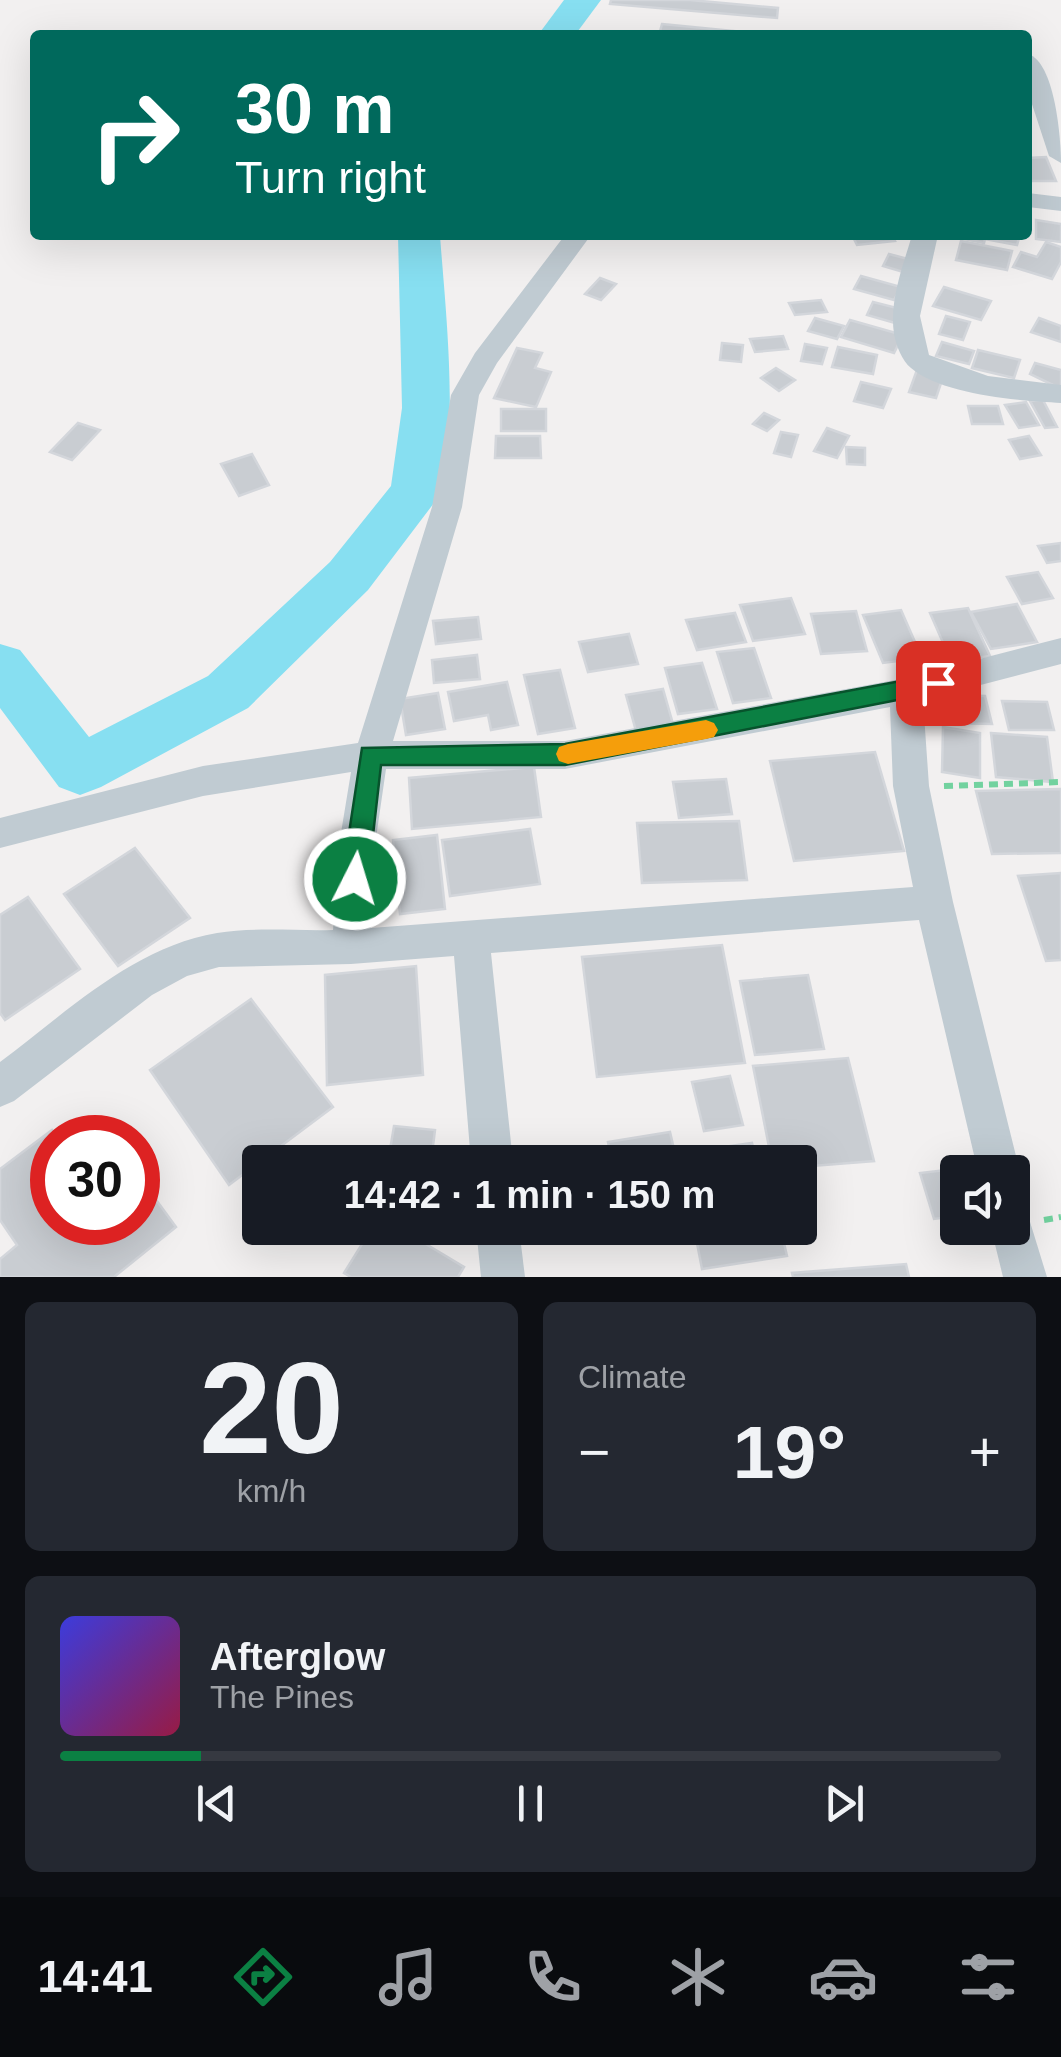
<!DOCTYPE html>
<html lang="en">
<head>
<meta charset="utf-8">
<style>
	:root { --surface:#171b24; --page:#242831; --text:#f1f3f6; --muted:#9ea1a6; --line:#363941; --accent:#0b8043 }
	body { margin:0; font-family:Helvetica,sans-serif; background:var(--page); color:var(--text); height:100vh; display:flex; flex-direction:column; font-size:38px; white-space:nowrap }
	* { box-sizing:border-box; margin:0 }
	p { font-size:32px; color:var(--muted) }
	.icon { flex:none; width:55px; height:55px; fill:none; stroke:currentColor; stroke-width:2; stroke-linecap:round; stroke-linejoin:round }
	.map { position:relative; height:1277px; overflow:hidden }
	.details { display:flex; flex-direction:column; gap:25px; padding:25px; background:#0d0f14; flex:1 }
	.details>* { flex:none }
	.hud { position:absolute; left:30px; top:30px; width:1002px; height:210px; border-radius:10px; box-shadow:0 10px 40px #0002; background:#00695c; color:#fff; overflow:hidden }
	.fabs { position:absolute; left:940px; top:1155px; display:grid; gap:20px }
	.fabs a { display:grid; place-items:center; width:90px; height:90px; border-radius:10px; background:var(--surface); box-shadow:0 10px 40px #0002; font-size:50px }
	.speed { position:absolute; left:30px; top:1115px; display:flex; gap:20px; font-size:50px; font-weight:700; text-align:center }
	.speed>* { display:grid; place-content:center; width:130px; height:130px; border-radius:50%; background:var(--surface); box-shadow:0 10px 40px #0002; line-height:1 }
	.speed .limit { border:15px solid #d22; background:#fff; color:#111 }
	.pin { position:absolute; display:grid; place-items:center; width:85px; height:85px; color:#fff; margin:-42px; border-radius:20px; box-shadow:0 5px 15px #0006 }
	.me { position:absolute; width:110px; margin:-55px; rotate:5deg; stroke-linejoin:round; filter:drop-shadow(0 0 8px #0008) }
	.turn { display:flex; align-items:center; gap:35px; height:210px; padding:0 40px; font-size:45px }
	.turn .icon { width:130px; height:130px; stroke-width:2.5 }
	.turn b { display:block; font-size:70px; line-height:85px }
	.big { font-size:75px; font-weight:700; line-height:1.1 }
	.details .card { flex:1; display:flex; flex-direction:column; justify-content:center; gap:15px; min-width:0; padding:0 35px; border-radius:15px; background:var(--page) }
	.details .dial { align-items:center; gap:0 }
	.dial b { font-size:130px; line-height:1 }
	.song { display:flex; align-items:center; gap:30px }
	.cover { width:120px; height:120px; border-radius:15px; background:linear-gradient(135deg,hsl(240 70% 55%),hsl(340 70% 35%)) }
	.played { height:10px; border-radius:5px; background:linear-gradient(90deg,var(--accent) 15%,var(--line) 15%) }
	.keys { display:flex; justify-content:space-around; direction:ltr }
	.heat { display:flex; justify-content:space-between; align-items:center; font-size:55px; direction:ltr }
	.details .tiles { flex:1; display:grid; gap:25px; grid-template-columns:1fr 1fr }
	.card:last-child { grid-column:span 2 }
	.trip { position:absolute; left:242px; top:1145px; width:575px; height:100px; border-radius:10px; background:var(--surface); box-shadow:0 10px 40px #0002; font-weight:700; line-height:100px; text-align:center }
	.tabs { display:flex; height:160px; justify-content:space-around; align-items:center; background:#090b0e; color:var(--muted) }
	.tabs .icon { width:70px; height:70px }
	.tabs .active { color:var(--accent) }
	.tabs b { font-size:45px; color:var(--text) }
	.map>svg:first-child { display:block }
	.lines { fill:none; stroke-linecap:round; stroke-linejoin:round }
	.river { fill:#87dff1; fill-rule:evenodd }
	.building { fill:#c9cdd2; stroke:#d3d6db; stroke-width:2.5 }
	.path { stroke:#72d29f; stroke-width:6; stroke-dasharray:9 6; stroke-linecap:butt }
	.minor { fill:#c0cbd2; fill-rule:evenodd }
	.route { fill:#0b8043; stroke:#07532c; stroke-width:2.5 }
	.slow { fill:#f59e0b }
</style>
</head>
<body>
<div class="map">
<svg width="1061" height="1277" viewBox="0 0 1061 1277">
	<rect width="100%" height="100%" fill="#f2f0f0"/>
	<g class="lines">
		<g class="river">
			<path d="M564,0h37l-26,35h-37z"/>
			<path d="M398,235h42c4,61 23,218 -6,268l-66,87 -120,118 -147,79 -21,8 -21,-8 -59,-79v-64l20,6 69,87 119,-61 122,-114 61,-76 11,-78z"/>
		</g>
	</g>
	<g class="building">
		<path d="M611,0h79l88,8 -1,10 -167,-14z"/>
		<path d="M662,24l112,11h-115z"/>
		<path d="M1046,157l10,24h-28v-23z"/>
		<path d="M1036,220l25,4v18l-25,-3z"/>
		<path d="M852,235h40l3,6 -38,4z"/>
		<path d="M967,235h53l-3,10 -32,-6 -1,4 -19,-4z"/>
		<path d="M961,241l51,10 -5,19 -51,-10z"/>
		<path d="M1046,242l15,5v15l-9,17 -39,-12 8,-15 16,5z"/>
		<path d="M889,254l27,7 -6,13 -27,-8z"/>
		<path d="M861,276l40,11 -7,13 -40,-11z"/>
		<path d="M600,278l16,6 -15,16 -16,-6z"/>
		<path d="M944,287l47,14 -10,19 -48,-14z"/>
		<path d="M821,300l6,12 -32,3 -6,-12z"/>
		<path d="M873,302l28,7 -6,14 -28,-8z"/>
		<path d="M946,316l24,6 -7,18 -24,-6z"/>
		<path d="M815,318l29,8 -7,13 -29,-8z"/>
		<path d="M1039,318l22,8v16l-30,-10z"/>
		<path d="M850,320l53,15 -9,18 -53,-16z"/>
		<path d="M783,336l5,13 -33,3 -5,-13z"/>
		<path d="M942,342l32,9 -5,13 -33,-8z"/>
		<path d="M722,343l21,2 -2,17 -21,-2z"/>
		<path d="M805,344l22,4 -5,16 -21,-3z"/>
		<path d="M838,347l39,8 -4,19 -41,-7z"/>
		<path d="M517,348l25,5 -7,15 16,4 -15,35 -42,-9z"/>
		<path d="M978,350l42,10 -6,18 -42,-10z"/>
		<path d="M1035,363l26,7v19l-31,-15z"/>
		<path d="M918,367l26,7 -8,24 -27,-6z"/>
		<path d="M776,368l19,12 -16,11 -18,-13z"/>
		<path d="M861,382l30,7 -8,19 -29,-7z"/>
		<path d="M1043,400l14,27 -12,1 -15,-27z"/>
		<path d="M1026,402l13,23 -20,3 -14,-23z"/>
		<path d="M968,406h30l5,18h-31z"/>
		<rect x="501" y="409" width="45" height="22"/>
		<path d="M764,413l15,7 -12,11 -14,-7z"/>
		<path d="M78,423l22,7 -28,30 -22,-8z"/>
		<path d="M827,428l22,8 -12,22 -23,-7z"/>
		<path d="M781,432l17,3 -7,22 -17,-4z"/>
		<path d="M496,436h44l1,22h-46z"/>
		<path d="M1029,436l12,19 -21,4 -11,-19z"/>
		<path d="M846,447l19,1v17l-18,-1z"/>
		<path d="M252,454l17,31 -30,11 -18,-32z"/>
		<path d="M1061,543v18l-14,2 -9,-17z"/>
		<path d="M1038,572l15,26 -31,6 -15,-27z"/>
		<path d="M791,598l14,36 -52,7 -13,-36z"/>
		<path d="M1017,604l20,38 -46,7 -20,-37z"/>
		<path d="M968,608l22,48 -39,5 -21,-48z"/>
		<path d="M901,610l21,48 -39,5 -20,-48z"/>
		<path d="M856,611l11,40 -46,3 -10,-40z"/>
		<path d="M735,613l11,29 -49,8 -11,-30z"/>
		<path d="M478,617l3,22 -45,5 -3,-23z"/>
		<path d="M629,634l9,30 -50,8 -9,-30z"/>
		<path d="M754,648l17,50 -38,5 -16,-51z"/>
		<path d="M477,655l3,24 -46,4 -2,-23z"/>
		<path d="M702,663l15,46 -39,5 -13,-46z"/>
		<path d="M560,670l15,58 -37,6 -14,-59z"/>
		<path d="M507,682l11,43 -27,5 -3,-15 -34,6 -6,-29z"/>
		<path d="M663,689l10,35 -37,7 -10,-36z"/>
		<path d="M438,693l7,36 -39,6 -6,-36z"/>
		<path d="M942,695l43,1 7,28 -45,-1z"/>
		<path d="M1002,701l45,1 7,28h-45z"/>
		<path d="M943,727l37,6v45l-38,-6z"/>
		<path d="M991,733l56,4 6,45 -57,-5z"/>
		<path d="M875,752l29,99 -110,10 -24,-100z"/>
		<path d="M534,767l7,50 -129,12 -3,-51z"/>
		<path d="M726,779l6,35 -53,4 -6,-36z"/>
		<path d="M1061,789v64l-69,1 -16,-63z"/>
		<path d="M739,821l8,59 -105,3 -5,-60z"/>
		<path d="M530,829l10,55 -90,12 -8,-56z"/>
		<path d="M437,835l8,74 -45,5 -7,-74z"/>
		<path d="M135,848l55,70 -72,48 -54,-72z"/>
		<path d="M1061,873v87l-15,1 -28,-85z"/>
		<path d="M28,897l52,72 -75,51 -5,-7v-98z"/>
		<path d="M722,945l23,118 -148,14 -15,-120z"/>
		<path d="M416,966l7,109 -96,10 -2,-110z"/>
		<path d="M808,975l16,74 -69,6 -15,-74z"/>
		<path d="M251,999l82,108 -104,78 -79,-115z"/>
		<path d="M848,1058l26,103 -74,6v-5h-28l-19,-96z"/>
		<path d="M730,1076l13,49 -39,6 -12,-49z"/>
		<path d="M394,1126l41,4 -4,32h-43z"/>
		<path d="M52,1130l6,8h-6v84h86v-47l38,52 -62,50h-114v-18l17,-14 -17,-25v-51z"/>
		<path d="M670,1132l7,30h-65l-4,-20z"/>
		<path d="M752,1143l5,19h-58l-3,-11z"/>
		<path d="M980,1166l2,6h-24v44l-24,3 -14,-46z"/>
		<path d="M372,1228h27l65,39 -6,10h-107l-7,-4z"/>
		<path d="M781,1230l6,26 -85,13 -5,-26z"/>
		<path d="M906,1264l3,13h-116l-1,-4z"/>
	</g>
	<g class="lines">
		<g class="path">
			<path d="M944,786l117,-4"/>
			<path d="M1044,1220l17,-3"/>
		</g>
		<g class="minor">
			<path d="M1028,54c27,8 33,85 33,109l-12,-7 -21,-64z"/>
			<path d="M1028,193l33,4v14l-33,-4z"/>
			<path d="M565,235h26l-94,128 -18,32 -17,112 -69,234h172l341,-63 155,-40v26l-138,36 6,86 24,116 67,270 -6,15 -2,-15h-34l-59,-252 -428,33 22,209h-42l-17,-206 -103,8 -132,3 -32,9 -35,19 -138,106 -14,6v-45c66,-49 133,-115 217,-129 37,-6 78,-2 116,-3l6,-85 12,-73 -148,24 -203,52v-30l203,-52 155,-23 74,-236 19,-112 24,-42zM890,707l3,79 20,101 -542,41 4,-83 11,-76h179z"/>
			<path d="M912,235h26l-18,81 9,39 59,21 73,9v18c-41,-2 -118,-8 -150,-35 -9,-7 -15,-23 -17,-34 -5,-33 9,-68 18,-99z"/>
			<path d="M1012,1206l15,6 20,65h-44l-12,-49h21z"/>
			<path d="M476,1228h43l6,49h-44z"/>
		</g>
	</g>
	<path class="route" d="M938,674l8,2 4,7 -4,7 -8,2 -373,73h-184l-13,114 -4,8 -9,4 -9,-4 -4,-8 20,-131 203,-4z"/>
	<path class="slow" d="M706,720l8,3 4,7 -4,7 -8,2 -138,25 -9,-3 -3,-7 3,-7 9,-3z"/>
</svg>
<div class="fabs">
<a><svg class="icon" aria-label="sound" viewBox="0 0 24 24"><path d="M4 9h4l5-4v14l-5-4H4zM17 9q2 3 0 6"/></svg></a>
</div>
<div class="speed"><div class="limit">30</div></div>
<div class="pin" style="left:938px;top:683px;background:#d93025"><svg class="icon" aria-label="arrive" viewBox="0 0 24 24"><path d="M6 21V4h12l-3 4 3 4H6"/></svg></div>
<svg class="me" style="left:355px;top:879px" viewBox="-20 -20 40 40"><circle r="17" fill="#0b8043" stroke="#fff" stroke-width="3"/><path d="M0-11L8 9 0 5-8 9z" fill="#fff"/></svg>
<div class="trip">14:42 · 1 min · 150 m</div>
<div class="hud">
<div class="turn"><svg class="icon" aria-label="right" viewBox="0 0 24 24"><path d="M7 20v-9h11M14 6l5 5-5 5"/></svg><div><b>30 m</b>Turn right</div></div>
</div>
</div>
<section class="details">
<div class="tiles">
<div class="card dial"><b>20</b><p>km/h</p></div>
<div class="card"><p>Climate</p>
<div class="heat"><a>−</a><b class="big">19°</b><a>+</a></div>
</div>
<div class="card">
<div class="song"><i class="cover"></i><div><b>Afterglow</b><p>The Pines</p></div></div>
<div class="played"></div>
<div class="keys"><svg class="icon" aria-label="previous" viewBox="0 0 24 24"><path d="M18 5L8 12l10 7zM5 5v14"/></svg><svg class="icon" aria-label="pause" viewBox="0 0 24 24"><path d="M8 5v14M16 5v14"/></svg><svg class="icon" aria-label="next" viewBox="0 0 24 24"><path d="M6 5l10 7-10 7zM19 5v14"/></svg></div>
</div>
</div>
</section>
<nav class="tabs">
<b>14:41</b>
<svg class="icon active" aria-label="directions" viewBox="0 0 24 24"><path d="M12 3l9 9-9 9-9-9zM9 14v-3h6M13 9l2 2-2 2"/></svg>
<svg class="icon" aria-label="music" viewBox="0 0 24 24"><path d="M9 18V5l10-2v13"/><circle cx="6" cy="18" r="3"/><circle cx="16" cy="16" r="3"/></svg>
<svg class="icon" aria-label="phone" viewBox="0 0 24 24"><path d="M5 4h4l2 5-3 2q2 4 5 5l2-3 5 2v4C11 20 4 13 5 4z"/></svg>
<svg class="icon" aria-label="climate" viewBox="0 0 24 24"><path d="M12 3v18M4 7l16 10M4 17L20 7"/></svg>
<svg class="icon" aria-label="car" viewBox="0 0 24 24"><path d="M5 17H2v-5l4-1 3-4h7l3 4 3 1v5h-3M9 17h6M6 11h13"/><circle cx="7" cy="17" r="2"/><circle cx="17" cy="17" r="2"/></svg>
<svg class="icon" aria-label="filters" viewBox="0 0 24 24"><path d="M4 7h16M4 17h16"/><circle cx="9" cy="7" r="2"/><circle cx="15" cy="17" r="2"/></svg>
</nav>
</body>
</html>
